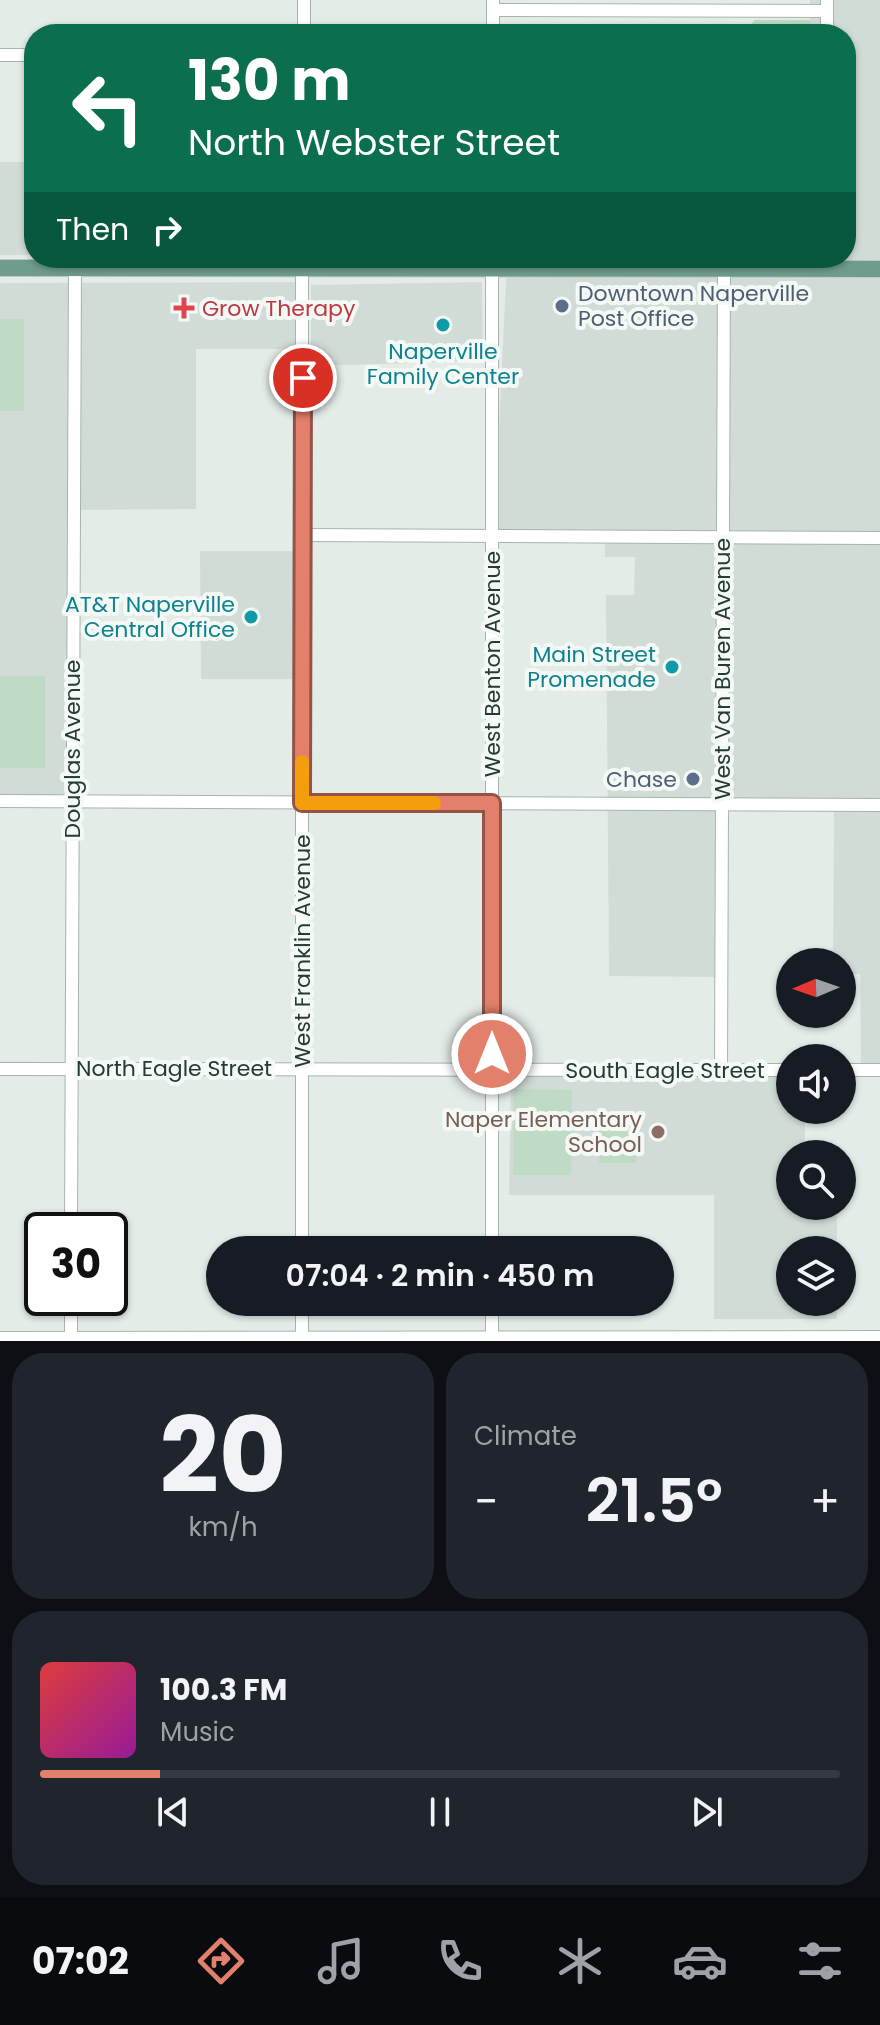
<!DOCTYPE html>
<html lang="en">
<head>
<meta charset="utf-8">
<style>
	:root { --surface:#171b24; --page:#20242c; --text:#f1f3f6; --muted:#9ea1a6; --line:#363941; --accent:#e3806b }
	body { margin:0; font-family:Poppins,sans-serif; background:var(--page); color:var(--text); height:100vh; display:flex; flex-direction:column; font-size:30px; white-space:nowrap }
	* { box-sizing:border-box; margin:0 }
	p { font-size:26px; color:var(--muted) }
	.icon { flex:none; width:44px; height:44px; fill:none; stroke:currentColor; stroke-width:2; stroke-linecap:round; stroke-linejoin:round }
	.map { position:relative; height:1341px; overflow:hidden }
	.drawer { display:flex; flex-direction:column; gap:12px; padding:12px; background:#0d0f14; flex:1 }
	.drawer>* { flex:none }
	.top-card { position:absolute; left:24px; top:24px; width:832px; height:244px; border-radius:32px; box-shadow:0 2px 6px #0004; background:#0b6e4f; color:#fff; overflow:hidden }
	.needle { width:52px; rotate:268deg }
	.controls { position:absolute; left:776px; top:948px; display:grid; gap:16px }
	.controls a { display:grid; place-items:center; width:80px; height:80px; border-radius:50%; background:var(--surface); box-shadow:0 2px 6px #0004; font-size:40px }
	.speed { position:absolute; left:24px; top:1212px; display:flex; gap:16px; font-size:40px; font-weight:700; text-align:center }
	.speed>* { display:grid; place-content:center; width:104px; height:104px; border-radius:50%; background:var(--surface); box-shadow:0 2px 6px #0004; line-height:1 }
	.speed .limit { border:4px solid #111; border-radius:12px; background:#fff; color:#111 }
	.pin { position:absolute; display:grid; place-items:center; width:68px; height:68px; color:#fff; margin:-34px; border:4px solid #fff; border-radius:50%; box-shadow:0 2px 8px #0007 }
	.me { position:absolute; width:88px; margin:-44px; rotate:0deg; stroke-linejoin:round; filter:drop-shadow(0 0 6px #0008) }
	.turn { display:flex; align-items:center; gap:28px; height:168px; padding:0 32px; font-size:36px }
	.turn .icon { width:104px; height:104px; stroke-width:2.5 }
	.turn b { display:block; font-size:56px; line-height:68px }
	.then { display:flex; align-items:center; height:76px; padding:0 32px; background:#0003; gap:16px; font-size:30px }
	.big { font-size:60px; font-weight:600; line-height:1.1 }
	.drawer .tile { flex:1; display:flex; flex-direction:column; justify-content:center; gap:12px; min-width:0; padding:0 28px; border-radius:32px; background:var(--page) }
	.drawer .dial { align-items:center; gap:0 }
	.dial b { font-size:104px; line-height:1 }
	.song { display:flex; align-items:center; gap:24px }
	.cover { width:96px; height:96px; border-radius:12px; background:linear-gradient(135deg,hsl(0 70% 55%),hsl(300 70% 35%)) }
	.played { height:8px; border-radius:4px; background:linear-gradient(90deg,var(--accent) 15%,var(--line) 15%) }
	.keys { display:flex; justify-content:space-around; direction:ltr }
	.heat { display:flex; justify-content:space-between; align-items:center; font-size:44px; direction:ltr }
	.drawer .tiles { flex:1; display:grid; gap:12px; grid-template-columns:1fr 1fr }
	.tile:last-child { grid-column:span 2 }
	.trip { position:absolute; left:206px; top:1236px; width:468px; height:80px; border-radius:40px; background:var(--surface); box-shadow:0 2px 6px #0004; font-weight:600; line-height:80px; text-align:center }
	.menu { display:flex; height:128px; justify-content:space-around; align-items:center; background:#090b0e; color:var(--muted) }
	.menu .icon { width:56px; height:56px }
	.menu .on { color:var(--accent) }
	.menu b { font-size:36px; color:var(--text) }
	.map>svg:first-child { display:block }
	.built { fill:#d2dcd7 }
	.green { fill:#c0dbc5 }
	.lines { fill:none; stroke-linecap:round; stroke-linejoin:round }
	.minor-casing { stroke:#a7b4ae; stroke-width:14 }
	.major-casing { stroke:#c2c8c6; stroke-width:18 }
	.minor { stroke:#fff; stroke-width:12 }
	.major { stroke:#6e9d8d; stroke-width:16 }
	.route-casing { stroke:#945346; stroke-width:20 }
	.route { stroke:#e3806b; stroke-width:14 }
	.slow { stroke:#f59e0b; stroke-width:14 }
	.service-dot { fill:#5c6f8a; stroke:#f4f9f6; stroke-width:3 }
	.health-dot { fill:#e0444e; stroke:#f4f9f6; stroke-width:3 }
	.culture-dot { fill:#0f9aa8; stroke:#f4f9f6; stroke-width:3 }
	.education-dot { fill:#8d6e63; stroke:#f4f9f6; stroke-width:3 }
	.labels { text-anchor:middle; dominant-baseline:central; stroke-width:8; stroke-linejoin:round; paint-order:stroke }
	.service-label { font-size:22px; fill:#4e5e75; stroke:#f4f9f6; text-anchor:start }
	.health-label { font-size:22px; fill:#be3a42; stroke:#f4f9f6; text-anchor:start }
	.culture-label { font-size:22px; fill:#0d838f; stroke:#f4f9f6; text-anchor:end }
	.street-label { font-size:22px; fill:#253c34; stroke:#f4f9f6 }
	.education-label { font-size:22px; fill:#785e54; stroke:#f4f9f6; text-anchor:end }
</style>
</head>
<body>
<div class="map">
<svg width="880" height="1341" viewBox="0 0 880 1341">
	<rect width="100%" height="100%" fill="#e4ece8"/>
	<g class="built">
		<path d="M810,0h70v1074h-19l-1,-100h-18v-12h-9l1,-157 -113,-1 3,173 -115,-1 -3,-381h28l1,-38h-30v-21l-111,-1 13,-277h339v-224h-36z"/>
		<rect x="0" y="162" width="34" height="93"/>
		<path d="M300,282l-1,67h-103v160l-123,1 -3,292h-70v-519z"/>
		<path d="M482,282l1,79 -172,5v-81z"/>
		<path d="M200,551h100v128h-99z"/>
		<path d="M511,1076h279v34h15v44h-15v52h47v44h-47v52h47v17h-123v-124h-205z"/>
	</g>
	<g class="green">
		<path d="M755,20h55v14h-304l238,-3z"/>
		<rect x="0" y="319" width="24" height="92"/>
		<rect x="0" y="676" width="45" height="92"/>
		<path d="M514,1089l58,1 -1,85h-58z"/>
		<path d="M598,1126h38v37h-37z"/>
	</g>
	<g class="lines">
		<g class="minor-casing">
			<g id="minor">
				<path d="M493,0v34"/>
				<path d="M827,0v34"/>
				<path d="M493,10l334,1"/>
				<path d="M304,34v-34"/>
				<path d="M0,55h34"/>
				<path d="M302,535l578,3"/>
				<path d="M0,801l880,4"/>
				<path d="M0,1069l790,1"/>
				<path d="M721,1070l3,-802"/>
				<path d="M842,1070h38"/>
				<path d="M71,1230l4,-962"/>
				<path d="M302,1250v-992"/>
				<path d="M492,1250v-992"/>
				<path d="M302,1302v39"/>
				<path d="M0,1338l880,-1"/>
				<path d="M71,1341v-43"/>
				<path d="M492,1341v-39"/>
			</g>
		</g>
		<g class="major-casing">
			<path id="major" d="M0,268l880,1"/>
		</g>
		<use href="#minor" class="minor"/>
		<use href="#major" class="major"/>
	</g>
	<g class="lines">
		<g class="route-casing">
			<path id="route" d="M303,378l-1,425h190v251"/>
		</g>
		<use href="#route" class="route"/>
		<path class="slow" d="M302,762v41h132"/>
	</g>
	<g class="service-dot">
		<circle cx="562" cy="306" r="8"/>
		<circle cx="693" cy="779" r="8"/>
	</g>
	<path class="health-dot" d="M180 296h8v8h8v8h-8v8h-8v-8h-8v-8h8z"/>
	<g class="culture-dot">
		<circle cx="443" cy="325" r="8"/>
		<circle cx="251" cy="617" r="8"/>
		<circle cx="672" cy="667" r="8"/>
	</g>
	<circle class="education-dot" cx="658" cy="1132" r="8"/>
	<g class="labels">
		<g class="service-label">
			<text x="578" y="293">Downtown Naperville<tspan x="578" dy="25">Post Office</tspan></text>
			<text x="677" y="779" text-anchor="end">Chase</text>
		</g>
		<g class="health-label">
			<text x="202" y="308">Grow Therapy</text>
		</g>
		<g class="culture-label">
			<text x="443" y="351" text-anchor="middle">Naperville<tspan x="443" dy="25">Family Center</tspan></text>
			<text x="235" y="604">AT&amp;T Naperville<tspan x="235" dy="25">Central Office</tspan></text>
			<text x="656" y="654">Main Street<tspan x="656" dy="25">Promenade</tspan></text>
		</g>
		<g class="street-label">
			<text transform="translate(492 664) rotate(-90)">West Benton Avenue</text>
			<text transform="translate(722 669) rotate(-90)">West Van Buren Avenue</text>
			<text transform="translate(72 749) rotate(-90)">Douglas Avenue</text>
			<text transform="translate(302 951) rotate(-90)">West Franklin Avenue</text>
			<text x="174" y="1068">North Eagle Street</text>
			<text x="665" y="1070">South Eagle Street</text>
		</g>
		<g class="education-label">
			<text x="642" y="1119">Naper Elementary<tspan x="642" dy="25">School</tspan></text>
		</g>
	</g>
</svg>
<div class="controls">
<a><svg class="needle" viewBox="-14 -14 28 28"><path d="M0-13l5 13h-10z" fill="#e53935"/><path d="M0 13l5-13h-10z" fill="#9ea1a6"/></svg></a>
<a><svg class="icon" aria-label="sound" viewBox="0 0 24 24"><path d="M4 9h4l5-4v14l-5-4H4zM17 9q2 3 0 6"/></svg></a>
<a><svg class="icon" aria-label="search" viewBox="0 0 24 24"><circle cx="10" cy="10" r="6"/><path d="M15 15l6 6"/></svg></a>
<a><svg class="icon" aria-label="layers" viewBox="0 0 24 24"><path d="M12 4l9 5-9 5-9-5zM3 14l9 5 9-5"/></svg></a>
</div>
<div class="speed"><div class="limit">30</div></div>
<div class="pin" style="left:303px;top:378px;background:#d93025"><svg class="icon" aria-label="arrive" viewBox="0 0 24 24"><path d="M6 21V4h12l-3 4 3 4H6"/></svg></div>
<svg class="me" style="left:492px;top:1054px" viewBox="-20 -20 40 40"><circle r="17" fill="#e3806b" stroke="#fff" stroke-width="3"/><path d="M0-11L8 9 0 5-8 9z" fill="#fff"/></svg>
<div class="trip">07:04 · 2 min · 450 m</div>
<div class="top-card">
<div class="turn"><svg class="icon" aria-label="left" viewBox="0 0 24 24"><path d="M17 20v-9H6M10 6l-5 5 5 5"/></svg><div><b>130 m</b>North Webster Street</div></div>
<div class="then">Then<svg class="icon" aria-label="right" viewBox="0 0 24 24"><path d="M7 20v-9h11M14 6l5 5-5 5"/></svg></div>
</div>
</div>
<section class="drawer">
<div class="tiles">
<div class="tile dial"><b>20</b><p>km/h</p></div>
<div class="tile"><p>Climate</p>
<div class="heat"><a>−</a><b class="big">21.5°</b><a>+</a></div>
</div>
<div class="tile">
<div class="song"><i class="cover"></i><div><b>100.3 FM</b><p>Music</p></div></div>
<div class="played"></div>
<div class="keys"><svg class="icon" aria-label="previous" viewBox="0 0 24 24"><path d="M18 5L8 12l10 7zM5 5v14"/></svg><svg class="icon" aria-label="pause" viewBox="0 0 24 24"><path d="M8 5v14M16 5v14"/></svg><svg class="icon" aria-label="next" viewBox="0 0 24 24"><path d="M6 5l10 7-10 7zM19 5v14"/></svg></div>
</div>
</div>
</section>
<nav class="menu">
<b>07:02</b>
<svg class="icon on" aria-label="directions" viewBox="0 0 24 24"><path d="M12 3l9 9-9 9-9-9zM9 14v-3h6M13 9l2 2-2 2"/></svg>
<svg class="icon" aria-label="music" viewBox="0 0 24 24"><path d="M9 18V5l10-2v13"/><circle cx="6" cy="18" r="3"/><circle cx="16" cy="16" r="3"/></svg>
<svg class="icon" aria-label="phone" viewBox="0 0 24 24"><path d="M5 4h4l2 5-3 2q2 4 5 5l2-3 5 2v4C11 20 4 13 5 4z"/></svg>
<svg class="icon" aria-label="climate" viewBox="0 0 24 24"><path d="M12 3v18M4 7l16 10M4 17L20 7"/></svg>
<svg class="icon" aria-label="car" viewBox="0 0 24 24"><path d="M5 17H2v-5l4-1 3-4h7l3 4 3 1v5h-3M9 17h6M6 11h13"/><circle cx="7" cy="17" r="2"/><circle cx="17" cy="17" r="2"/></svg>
<svg class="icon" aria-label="filters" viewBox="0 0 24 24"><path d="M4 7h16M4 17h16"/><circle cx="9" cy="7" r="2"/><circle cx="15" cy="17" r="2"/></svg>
</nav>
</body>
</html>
